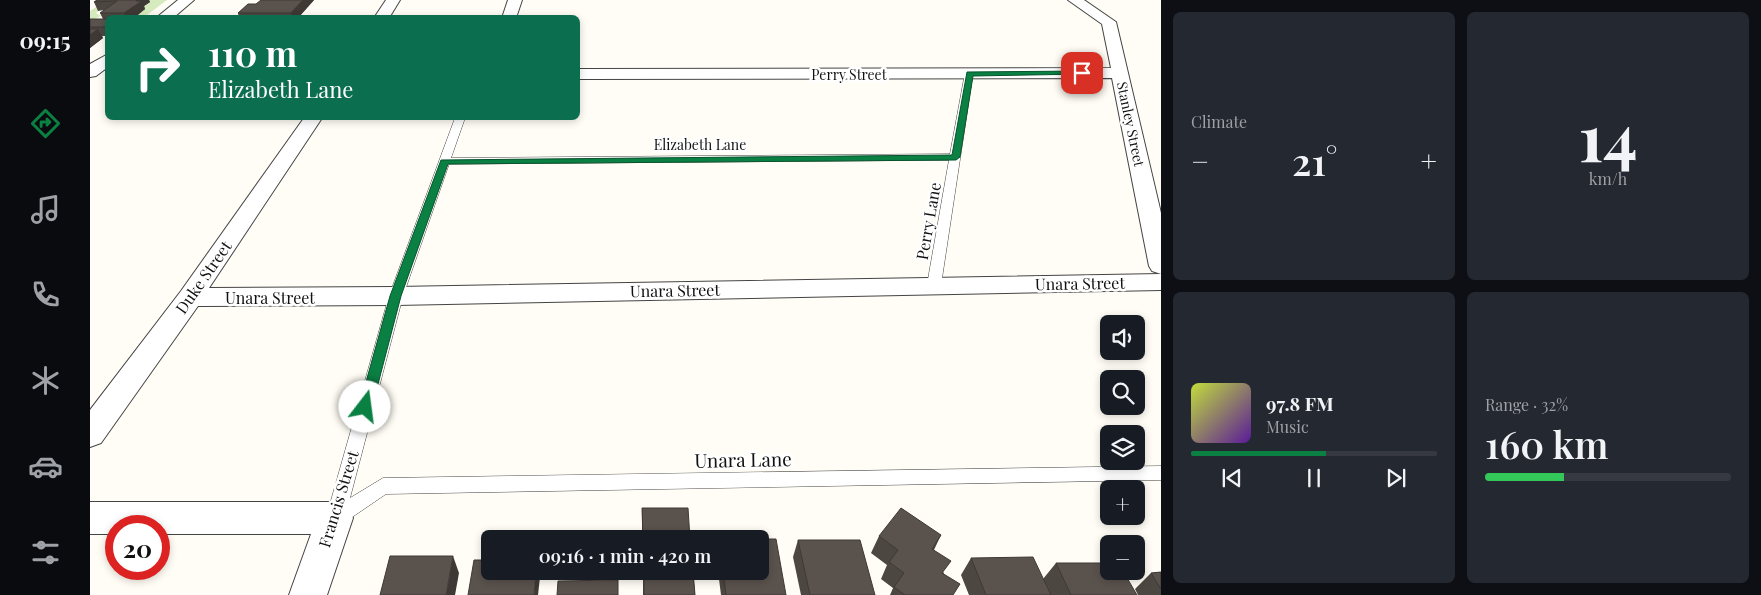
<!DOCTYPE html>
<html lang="en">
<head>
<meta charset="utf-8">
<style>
	:root { --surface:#171b24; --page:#242831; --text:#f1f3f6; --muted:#9ea1a6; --line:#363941; --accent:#0b8043 }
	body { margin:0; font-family:"Playfair Display",serif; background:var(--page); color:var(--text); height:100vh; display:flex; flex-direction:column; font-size:19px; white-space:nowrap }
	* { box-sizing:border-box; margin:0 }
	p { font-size:16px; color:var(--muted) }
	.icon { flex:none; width:28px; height:28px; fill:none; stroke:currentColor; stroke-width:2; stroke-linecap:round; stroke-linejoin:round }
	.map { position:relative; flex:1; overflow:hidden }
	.sheet { display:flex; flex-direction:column; gap:12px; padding:12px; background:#0d0f14; width:600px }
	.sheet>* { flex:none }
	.guide { position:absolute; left:15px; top:15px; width:475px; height:105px; border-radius:8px; box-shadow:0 2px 8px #0003; background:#0b6e4f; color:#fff; overflow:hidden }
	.fabs { position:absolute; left:1010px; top:315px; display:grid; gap:10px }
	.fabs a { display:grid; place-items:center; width:45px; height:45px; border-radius:8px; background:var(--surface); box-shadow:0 2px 8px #0003; font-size:25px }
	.speed { position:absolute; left:15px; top:515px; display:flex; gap:10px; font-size:25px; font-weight:700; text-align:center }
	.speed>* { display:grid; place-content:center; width:65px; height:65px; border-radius:50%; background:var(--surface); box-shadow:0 2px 8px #0003; line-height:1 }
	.speed .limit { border:8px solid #d22; background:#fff; color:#111 }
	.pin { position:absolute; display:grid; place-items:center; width:42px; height:42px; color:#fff; margin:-21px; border-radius:10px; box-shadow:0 2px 8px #0006 }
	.me { position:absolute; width:55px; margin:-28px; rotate:15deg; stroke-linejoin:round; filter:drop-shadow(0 0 4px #0008) }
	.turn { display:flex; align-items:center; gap:18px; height:105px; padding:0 20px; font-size:22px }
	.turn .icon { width:65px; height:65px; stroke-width:2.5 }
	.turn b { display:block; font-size:35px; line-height:42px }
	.big { font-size:38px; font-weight:600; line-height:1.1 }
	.sheet .card { flex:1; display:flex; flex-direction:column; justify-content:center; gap:8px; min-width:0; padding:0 18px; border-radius:8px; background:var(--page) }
	.sheet .dial { align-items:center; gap:0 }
	.dial b { font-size:65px; line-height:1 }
	.song { display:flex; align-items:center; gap:15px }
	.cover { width:60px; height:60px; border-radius:8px; background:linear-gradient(135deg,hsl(70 70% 55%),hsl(270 70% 35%)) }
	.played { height:5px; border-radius:2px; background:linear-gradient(90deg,var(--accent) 55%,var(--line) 55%) }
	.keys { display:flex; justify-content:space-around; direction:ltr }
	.heat { display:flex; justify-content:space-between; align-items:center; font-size:28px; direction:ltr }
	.charge { height:8px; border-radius:4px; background:linear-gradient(90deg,#34c759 32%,var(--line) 0) }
	.sheet .tiles { flex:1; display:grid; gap:12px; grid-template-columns:repeat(2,1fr) }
	.trip { position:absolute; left:391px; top:530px; width:288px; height:50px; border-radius:8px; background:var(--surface); box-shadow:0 2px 8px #0003; font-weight:600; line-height:50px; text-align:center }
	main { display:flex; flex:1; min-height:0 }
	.tab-bar { display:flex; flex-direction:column; width:90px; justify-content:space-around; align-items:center; background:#090b0e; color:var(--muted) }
	.tab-bar .icon { width:35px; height:35px }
	.tab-bar .on { color:var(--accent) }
	.tab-bar b { font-size:22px; color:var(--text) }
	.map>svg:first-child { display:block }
	.green { fill:#d5ebbd }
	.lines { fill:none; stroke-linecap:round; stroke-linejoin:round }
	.service-casing { stroke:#444; stroke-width:1 }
	.minor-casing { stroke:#444; stroke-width:2 }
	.service { fill:#fff; fill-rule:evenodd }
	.minor { fill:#fff; fill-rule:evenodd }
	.wall { fill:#4d4742 }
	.shaded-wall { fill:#3f3936 }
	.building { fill:#5a524d; stroke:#3f3936 }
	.route { fill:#0b8043; stroke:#07532c }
	.labels { text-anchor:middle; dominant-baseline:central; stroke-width:5; stroke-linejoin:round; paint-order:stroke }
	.far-street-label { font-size:14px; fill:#111; stroke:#fff }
	.street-label { font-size:16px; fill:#111; stroke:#fff }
	.near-street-label { font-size:19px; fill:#111; stroke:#fff }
</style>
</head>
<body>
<main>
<nav class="tab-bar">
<b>09:15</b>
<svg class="icon on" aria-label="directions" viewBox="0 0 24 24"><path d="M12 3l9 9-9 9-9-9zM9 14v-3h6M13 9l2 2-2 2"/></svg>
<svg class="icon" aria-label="music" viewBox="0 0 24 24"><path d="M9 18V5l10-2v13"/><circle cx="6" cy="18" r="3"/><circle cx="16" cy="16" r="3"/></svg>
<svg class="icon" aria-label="phone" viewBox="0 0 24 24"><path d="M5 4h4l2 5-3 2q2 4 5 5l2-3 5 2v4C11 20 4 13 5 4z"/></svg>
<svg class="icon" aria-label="climate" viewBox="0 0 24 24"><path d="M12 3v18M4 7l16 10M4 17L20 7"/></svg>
<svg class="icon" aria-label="car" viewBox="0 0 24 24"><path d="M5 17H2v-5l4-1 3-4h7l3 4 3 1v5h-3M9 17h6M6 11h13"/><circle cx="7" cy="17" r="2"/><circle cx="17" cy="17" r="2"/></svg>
<svg class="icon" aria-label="filters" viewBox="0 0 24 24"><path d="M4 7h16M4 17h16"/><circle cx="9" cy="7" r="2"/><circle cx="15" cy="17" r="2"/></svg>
</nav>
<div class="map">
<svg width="1071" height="595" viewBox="0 0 1071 595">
	<rect width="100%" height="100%" fill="#fffdf5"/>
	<path class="green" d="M17,0h60l-24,18 -9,-1 10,-7 -34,-8 -14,11 5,3 -11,5v-10z"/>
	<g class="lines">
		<g class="service-casing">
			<path id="service" d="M879,70l4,3 -32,212 -2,3h-10l-2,-3 22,-125 -500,4 -46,132 -53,202 33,-20 778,-12v14l-775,14 -44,30 -7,2 -7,-2 -2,-6 63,-222 66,-178h10l-14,40 499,-4 15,-81z"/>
		</g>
		<g class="minor-casing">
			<g id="minor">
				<path d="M88,0h16l-21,18h-17z"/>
				<path d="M296,0h14l-11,18h-15z"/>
				<path d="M418,0h14l-6,18h-14z"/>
				<path d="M978,0h16l32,22 45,191v61l-9,-3 -3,-5 -37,-188 -534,1v-10l533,-1 -9,-44z"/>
				<path d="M18,54v13l-12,9 -6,1v-13z"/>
				<path d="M214,118h18l-113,170 187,-1 765,-13v16l-765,15 -198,1 -97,137 -11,4v-37l91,-119z"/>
				<path d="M0,502h245l13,5 5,11 -26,77h-38l22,-61h-152v-8h-43v8h-26z"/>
			</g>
		</g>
		<use href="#service" class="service"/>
		<use href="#minor" class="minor"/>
	</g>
	<g class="wall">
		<path d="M7,0h52l1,2 -6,4 1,3 -11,9h-26v18h-6l1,2 -13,10v-29h13l-3,-6 4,-3 -6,1 -4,-9z"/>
		<path d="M224,0l-16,18h-59l-1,-5 18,-9z"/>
		<path d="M552,508l48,31h-48z"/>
		<path d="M851,535l-7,15 19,45h-63l3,-7 -12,-9 6,-14 -16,-12 8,-17z"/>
		<path d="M708,540l77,55h-74l-8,-38z"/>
		<path d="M881,558l72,21 13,-16 81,32h-168l-8,-20z"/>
		<path d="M553,571h50l2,24h-52z"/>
		<path d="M628,571h42l26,24h-65z"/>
		<path d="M1071,572v23h-23l-3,-6 16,-16z"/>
	</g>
	<g class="shaded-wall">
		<path d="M47,0h12l1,2 -6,4 1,3 -11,9h-8l-2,-5z"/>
		<path d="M213,0h11l-16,18h-6l-1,-5z"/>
		<path d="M8,29l5,9 -13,10v-13z"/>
		<path d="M363,556l6,17 -4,22h-9z"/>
		<path d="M446,571h3l1,6 -2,18h-4z"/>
	</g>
	<g class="building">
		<path d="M7,0h40l-1,1h6l-18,12h-24l17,-12 -23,1z"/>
		<path d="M171,0h42l-12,13h-53l10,-9h8z"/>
		<path d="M0,19h18v7l-2,1h-16z"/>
		<path d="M0,29h8l-8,6z"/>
		<path d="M552,508h46l2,31h-47z"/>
		<path d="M811,508l40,27 -9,14 19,12 -9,12 18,11 -7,11h-48l-11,-8 10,-14 -15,-11 9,-12 -19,-14z"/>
		<path d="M670,539h16l10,56h-60l-3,-24h37z"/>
		<path d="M708,540h62l15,55h-65z"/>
		<path d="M300,556h63l-7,39h-66z"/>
		<path d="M943,557l18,38h-65l-15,-37z"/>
		<path d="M384,560h16v11h46l-2,24h-66z"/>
		<path d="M966,563h53v8h14l14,24h-66z"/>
		<path d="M554,571h49l2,24h-51z"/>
		<path d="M1071,572v17l-10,-16z"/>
		<path d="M528,580v15h-61l1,-14z"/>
	</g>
	<path class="route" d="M992,71l4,2 -1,1 -112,2 -13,81 -4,3 -508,4 -47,132 -29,111 -2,3 -5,2 -4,-2 -2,-3 31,-111 51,-136 511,-5 15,-83z"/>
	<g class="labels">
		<g class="far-street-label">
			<text x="759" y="74">Perry Street</text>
			<text transform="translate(1041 124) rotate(78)">Stanley Street</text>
			<text x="610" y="144">Elizabeth Lane</text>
		</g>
		<g class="street-label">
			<text transform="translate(838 221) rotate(-80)">Perry Lane</text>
			<text transform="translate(113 277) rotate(-55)">Duke Street</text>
			<text transform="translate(990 283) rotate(-1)">Unara Street</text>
			<text transform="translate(585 290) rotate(-1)">Unara Street</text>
			<text x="180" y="297">Unara Street</text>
			<text transform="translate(248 499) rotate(-73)">Francis Street</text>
		</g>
		<g class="near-street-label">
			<text transform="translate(653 459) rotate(-1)">Unara Lane</text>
		</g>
	</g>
</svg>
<div class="fabs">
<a><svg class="icon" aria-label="sound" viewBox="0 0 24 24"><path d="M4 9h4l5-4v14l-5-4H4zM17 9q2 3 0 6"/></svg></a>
<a><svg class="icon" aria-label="search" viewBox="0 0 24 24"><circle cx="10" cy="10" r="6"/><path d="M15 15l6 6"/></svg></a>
<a><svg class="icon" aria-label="layers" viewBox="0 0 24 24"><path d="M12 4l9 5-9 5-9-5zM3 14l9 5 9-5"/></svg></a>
<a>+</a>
<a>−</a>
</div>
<div class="speed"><div class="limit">20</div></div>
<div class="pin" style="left:992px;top:73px;background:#d93025"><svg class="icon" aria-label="arrive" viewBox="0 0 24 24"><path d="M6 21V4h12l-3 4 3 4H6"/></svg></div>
<svg class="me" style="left:275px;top:407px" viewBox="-20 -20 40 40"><circle r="19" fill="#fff"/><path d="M0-13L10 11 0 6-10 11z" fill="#0b8043"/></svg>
<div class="trip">09:16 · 1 min · 420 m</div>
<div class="guide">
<div class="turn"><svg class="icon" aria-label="right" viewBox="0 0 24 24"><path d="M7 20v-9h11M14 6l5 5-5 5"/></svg><div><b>110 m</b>Elizabeth Lane</div></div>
</div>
</div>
<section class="sheet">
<div class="tiles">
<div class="card"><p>Climate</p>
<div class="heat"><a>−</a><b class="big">21°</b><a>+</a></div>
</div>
<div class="card dial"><b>14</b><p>km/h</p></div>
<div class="card">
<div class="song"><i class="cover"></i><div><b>97.8 FM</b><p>Music</p></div></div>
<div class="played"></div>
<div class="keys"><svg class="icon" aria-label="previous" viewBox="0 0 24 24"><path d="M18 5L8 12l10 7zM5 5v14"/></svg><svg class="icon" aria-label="pause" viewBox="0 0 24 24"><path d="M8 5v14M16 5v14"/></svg><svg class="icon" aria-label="next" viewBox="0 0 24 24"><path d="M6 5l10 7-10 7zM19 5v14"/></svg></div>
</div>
<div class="card"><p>Range · 32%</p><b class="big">160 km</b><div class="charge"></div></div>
</div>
</section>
</main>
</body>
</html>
